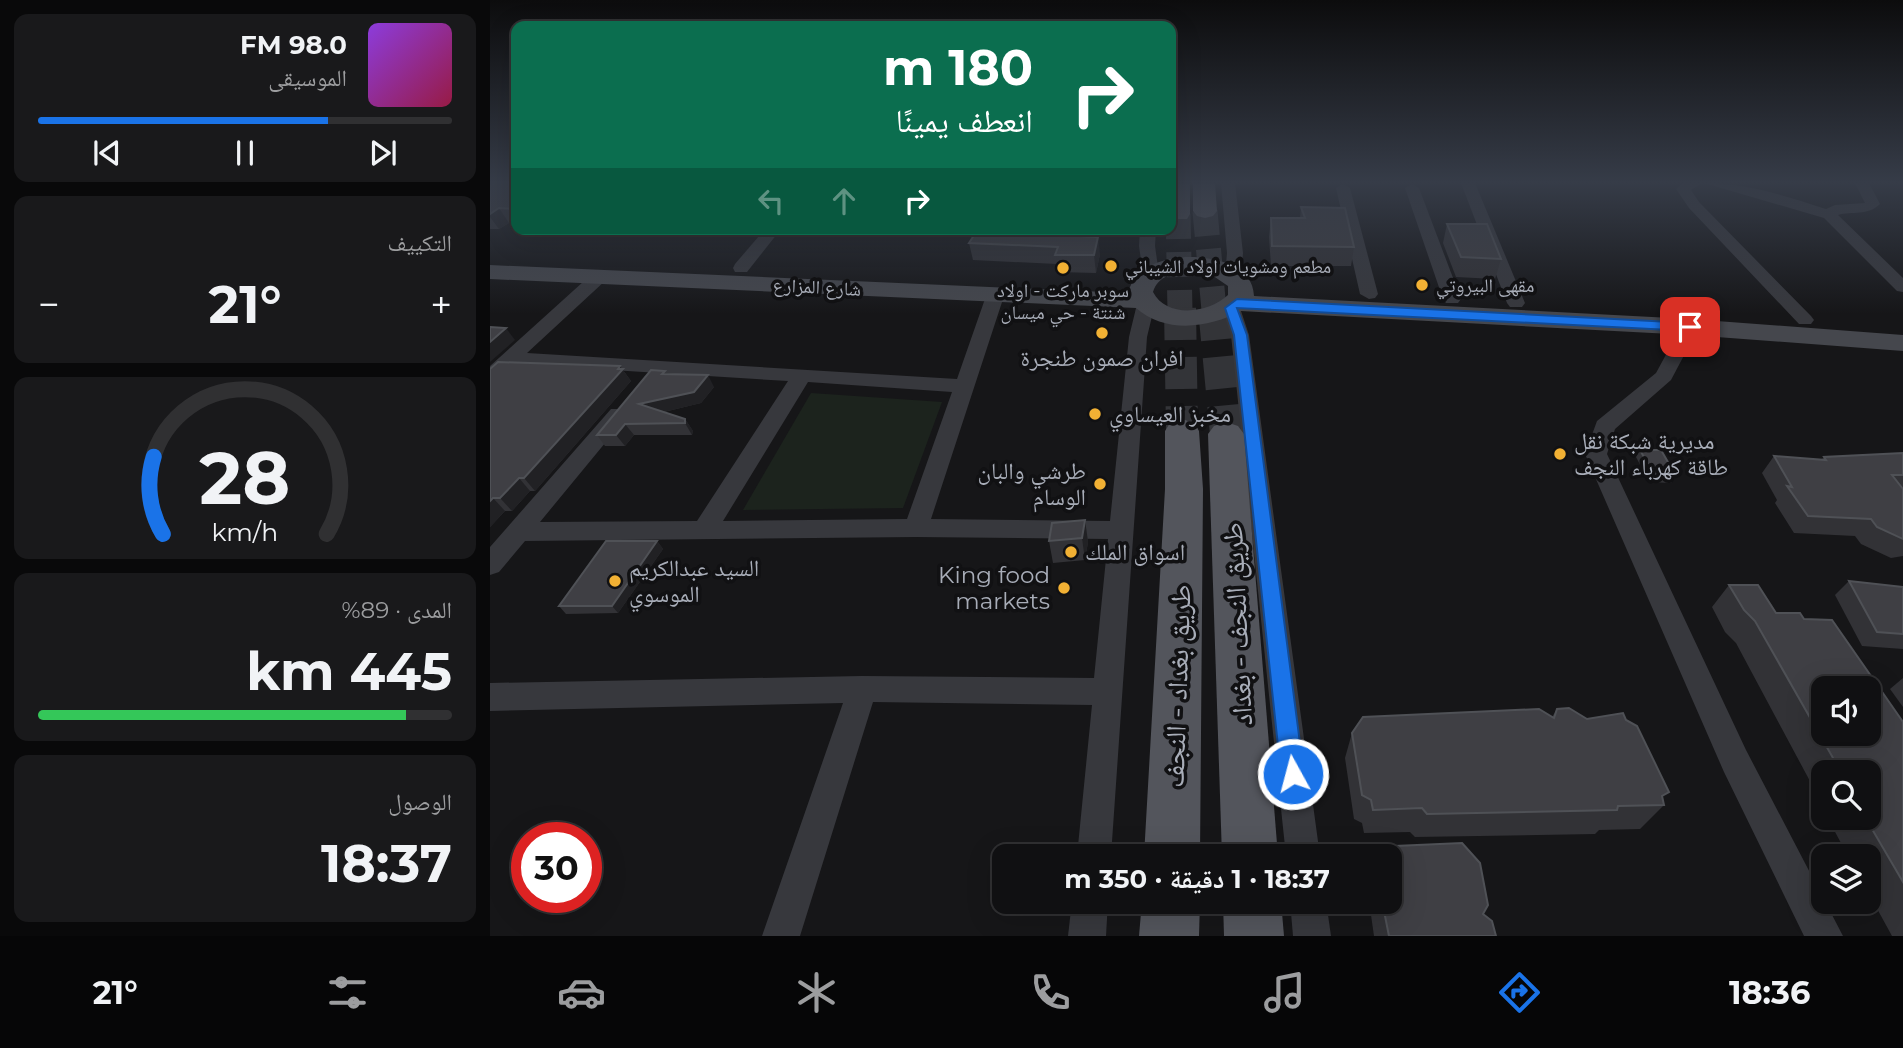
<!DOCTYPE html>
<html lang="ar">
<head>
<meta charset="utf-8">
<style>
	:root { --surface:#101012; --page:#19191b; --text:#f1f3f6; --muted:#9c9d9f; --line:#303032; --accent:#1a73e8 }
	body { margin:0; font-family:Montserrat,"Noto Naskh Arabic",sans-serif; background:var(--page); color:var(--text); direction:rtl; height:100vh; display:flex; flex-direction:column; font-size:26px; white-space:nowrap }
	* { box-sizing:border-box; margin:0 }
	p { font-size:23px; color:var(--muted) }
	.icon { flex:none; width:38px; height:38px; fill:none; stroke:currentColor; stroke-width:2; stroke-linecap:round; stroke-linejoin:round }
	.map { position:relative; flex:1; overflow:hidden; direction:ltr }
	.drawer { display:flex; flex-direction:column; gap:14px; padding:14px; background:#09090a; width:490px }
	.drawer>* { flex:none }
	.guide { position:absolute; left:21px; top:21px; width:665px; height:214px; border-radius:14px; box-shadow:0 7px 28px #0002,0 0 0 2px var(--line); direction:rtl; background:#0b6e4f; color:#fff; overflow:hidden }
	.tools { position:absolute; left:1321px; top:676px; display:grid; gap:14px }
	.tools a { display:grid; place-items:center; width:70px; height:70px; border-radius:14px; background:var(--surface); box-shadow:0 7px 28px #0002,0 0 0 2px var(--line); font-size:35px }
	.speed { position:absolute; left:21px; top:822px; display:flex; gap:14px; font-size:35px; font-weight:700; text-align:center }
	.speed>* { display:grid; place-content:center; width:91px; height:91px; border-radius:50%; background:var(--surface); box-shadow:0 7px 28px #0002,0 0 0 2px var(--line); line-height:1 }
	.speed .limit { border:10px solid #d22; background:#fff; color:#111 }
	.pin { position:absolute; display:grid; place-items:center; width:60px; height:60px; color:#fff; margin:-30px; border-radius:14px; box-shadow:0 4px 10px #0006 }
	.me { position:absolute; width:77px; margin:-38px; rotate:353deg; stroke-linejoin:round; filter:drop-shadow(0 0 5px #0008) }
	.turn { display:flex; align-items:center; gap:24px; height:147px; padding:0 28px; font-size:32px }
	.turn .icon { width:91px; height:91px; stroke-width:2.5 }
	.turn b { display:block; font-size:49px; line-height:60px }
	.lanes { display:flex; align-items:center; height:66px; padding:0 28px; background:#0003; justify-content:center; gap:35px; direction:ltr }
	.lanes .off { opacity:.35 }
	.big { font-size:52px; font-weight:700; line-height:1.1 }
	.drawer .card { flex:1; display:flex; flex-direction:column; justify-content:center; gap:10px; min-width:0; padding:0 24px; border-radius:14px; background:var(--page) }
	.drawer .dial { align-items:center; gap:0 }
	.dial svg { height:182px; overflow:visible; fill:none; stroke:var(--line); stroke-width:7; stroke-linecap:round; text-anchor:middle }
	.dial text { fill:var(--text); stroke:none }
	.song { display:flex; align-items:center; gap:21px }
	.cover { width:84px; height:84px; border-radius:10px; background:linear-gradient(135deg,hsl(270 70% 55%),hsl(340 70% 35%)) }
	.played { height:7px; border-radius:4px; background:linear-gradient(90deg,var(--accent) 70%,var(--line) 70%) }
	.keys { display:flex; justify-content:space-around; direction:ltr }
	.heat { display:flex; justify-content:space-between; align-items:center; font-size:38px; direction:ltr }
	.charge { height:10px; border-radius:5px; background:linear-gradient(90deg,#34c759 89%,var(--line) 0) }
	.trip { position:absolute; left:502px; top:844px; width:410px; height:70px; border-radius:14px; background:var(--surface); box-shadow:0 7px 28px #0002,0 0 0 2px var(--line); font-weight:700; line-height:70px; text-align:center; direction:rtl }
	.menu { display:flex; height:112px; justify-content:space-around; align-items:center; background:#060607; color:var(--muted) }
	.menu .icon { width:49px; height:49px }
	.menu .on { color:var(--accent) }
	.menu b { font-size:32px; color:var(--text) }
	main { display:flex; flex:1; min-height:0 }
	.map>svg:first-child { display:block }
	.green { fill:#1c231d }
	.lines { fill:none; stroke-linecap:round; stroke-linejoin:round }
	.primary-tunnel-far1 { stroke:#333438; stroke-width:25; stroke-dasharray:25 13; stroke-linecap:butt }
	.primary-tunnel { stroke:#333438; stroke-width:32; stroke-dasharray:32 17; stroke-linecap:butt }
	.street { fill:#37383d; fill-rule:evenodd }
	.secondary { fill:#45474d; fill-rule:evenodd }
	.primary { fill:#53555c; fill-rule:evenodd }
	.wall { fill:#323236 }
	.shaded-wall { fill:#212124 }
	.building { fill:#3f3f44; stroke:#4f5156; stroke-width:2; fill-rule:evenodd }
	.route { fill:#1a73e8; stroke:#114b97; stroke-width:2 }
	.poi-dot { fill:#f2b134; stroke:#111113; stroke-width:2.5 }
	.labels { text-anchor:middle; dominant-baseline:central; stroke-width:7; stroke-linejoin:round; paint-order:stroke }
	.far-poi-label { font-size:19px; fill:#a8adb8; stroke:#111113; text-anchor:start }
	.far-street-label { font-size:19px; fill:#a8adb8; stroke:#111113 }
	.poi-label { font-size:23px; fill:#a8adb8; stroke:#111113; text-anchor:start }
	.near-street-label { font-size:28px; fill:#a8adb8; stroke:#111113 }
</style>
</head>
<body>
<main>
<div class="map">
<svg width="1413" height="936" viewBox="0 0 1413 936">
	<rect width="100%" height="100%" fill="#161618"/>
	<path class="green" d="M321,393l131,9 -39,106 -160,2z"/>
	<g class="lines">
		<g class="primary-tunnel-far1">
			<path d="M715,211l9,99"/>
			<path d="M688,214l2,96"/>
		</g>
		<g class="primary-tunnel">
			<path d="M690,308l2,123"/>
			<path d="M724,308l12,126"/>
		</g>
		<g class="street">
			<path d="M731,183h14l8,70 -2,23 -8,5 -8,-5 2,-23z"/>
			<path d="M971,183h14l50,120 -3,4h-12l-3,-4z"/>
			<path d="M1193,183h19l-11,7 8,12 112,114 3,4 -3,4h-12l-110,-116 -13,-19z"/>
			<path d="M1214,183c43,0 82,13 122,26l9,-4 30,-2 -10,-20h14l11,21c-12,12 -28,7 -42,11l65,63v14l-6,-1 -73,-73z"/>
			<path d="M853,184l7,4 28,106 -3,4 -6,1 -9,-5 -24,-106z"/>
			<path d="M922,184l7,4 42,111 -3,4h-12l-3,-4 -38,-111z"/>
			<path d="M275,229h16l-34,43h-12l-2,-4 2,-4z"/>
			<path d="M650,229h16l-1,17 4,28 -2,4h-12l-2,-4 -4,-28z"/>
			<path d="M110,271l6,1 2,4 -2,4 -79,73 430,26 29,-83 9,-5 6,1 3,4 -73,223 179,2 19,-184 8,-33 3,-4h12l3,4 -8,33 -36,519h-34l15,-151 -219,-3 -73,234h-38l81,-233 -353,8v-28l372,-7 232,2 14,-139 -192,-2 -391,4 -26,31 -9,3v-28l121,-138h14l4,5 -89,108 157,-1 91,-140 -273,-17 -18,17 -7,2v-17l104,-94zM318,382l144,10 -45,127 -184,2z"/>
			<path d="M741,303l9,5 9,27 71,521h-34l-55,-521 -9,-27z"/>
			<path d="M1200,321l9,6 -28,53 -56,49 -8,25 139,296 97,186h-39l-80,-164 -139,-318 12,-33 59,-48 25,-46z"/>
			<path d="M582,901h36l-2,35h-38z"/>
			<path d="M800,901h36l5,35h-38z"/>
		</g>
		<path class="secondary" d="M705,257c25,2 58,9 59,39l436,23 213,16v16l-213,-16 -449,-24c-32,17 -76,23 -105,-3l-646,-29v-14l638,28c7,-29 41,-37 67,-36zM698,271l21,2 19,13v9c-19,18 -61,24 -75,-3 5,-16 20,-19 35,-21z"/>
		<g class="primary">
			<path d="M681,183h19v31l-3,5h-16z"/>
			<path d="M703,183h22l2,28 -4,5 -8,2 -8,-2 -4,-5z"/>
			<path d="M692,419l12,4 5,8 4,58 -3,367h-56l21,-367v-58l5,-8z"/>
			<path d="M736,422l12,4 6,8 34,422h-56l-14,-422 6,-8z"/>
			<path d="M652,901h58l-1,35h-60z"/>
			<path d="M733,901h58l3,35h-60z"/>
		</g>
	</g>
	<g class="wall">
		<path d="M0,183h26v41l-7,-1 -10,6h-9z"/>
		<path d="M811,207l53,40 -3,19h-80l-2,-29 2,-19h29z"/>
		<path d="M957,224l54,35 -6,20 -39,-2 -13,-34z"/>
		<path d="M488,229h109l-1,7 14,18 -4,19 -38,-1 -1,-8 -84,-4 -4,-17z"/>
		<path d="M130,366l11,15 -96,110h-5l-18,20h-7l-15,16v-158z"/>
		<path d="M177,374l47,13 -13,16 -37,9 21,7 8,12 -1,4h-58l-9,11h-20l-8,-11z"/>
		<path d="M1150,450l36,26 -5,7 -22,-1 -13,-25z"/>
		<path d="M1413,453v103l-12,2 -30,-14 -6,-8 -61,-3 -19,-30 2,-3 -15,-27 12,-17 47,4 3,-3z"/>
		<path d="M595,520l3,22 -3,18 -32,3 -4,-22z"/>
		<path d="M167,541l6,8 -45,64 -52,1 -7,-8z"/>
		<path d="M1359,581l54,6v62l-41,-3 -27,-51z"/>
		<path d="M1239,585l47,28 28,6 99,103v214h-11l-23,-42v-38h-21l-21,-39h42v-45h-45v39l-7,-12 2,-1 -83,-155 -11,-11 -13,-25z"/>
		<path d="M1413,678v29l-13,-18z"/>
		<path d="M1067,709l106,89 1,7 -24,24 -41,1 -4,4 -180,3 -5,-5 -46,1 -2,-10 -8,-4 -9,-61 7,-25 200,-16z"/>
		<path d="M972,843l18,20 8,42 -5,9 9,7 4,15h-122l-5,-35h21v-45h-21l4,-9z"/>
	</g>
	<g class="shaded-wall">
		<path d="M9,208l10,15 -10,6 -9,-12v-3z"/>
		<path d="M592,229h5l-4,25 -2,-18z"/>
		<path d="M608,237l2,17 -4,19 -2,-18z"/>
		<path d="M16,328l9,12 -25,22v-20z"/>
		<path d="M130,366l11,15 -96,110 -11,-13z"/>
		<path d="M218,375l6,12 -13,16 -54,13 -8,-12z"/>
		<path d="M195,419l8,12 -1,4 -7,-12z"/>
		<path d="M135,424l9,11 -9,11 -9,-11z"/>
		<path d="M29,478l11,13 -18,20 -12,-13z"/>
		<path d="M3,498l12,13 -15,16v-26z"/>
		<path d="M595,520l3,22 -3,18 -3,-22z"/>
		<path d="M167,541l6,8 -45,64 -6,-7z"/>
	</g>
	<g class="building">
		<path d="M0,183h26v26l-17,-1 -9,6z"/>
		<path d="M811,207l44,1 9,39 -82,-1 -1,-28h34z"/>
		<path d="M957,224h40l14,35 -40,-2z"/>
		<path d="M488,229h104l-1,7 17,1 -4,18h-39l3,-8 -89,-4z"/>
		<path d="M0,327l16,1 -16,14z"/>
		<path d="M8,362l122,4 -2,3h5l-99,109h-5l-19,20h-7l-3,3v-132z"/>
		<path d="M161,370l14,1 -3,3 46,1 -14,17 -55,12 46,15v4l-60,1 -9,11h-19z"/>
		<path d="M1150,450h21l15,26 -22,-1z"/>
		<path d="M1413,453v22h-11l11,14v50l-26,-12 -6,-8 -63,-3 -21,-30 5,1 -18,-31 52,4 -2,-3z"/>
		<path d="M595,520l-3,18 -33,3 3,-18z"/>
		<path d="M116,541h51l-45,65h-53z"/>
		<path d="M1359,581l54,6v47l-26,-2z"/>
		<path d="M1239,585h29l18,28h24l4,6 28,1 71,102v160l-38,-65h4v-45h-28l-86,-151 -11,-11zM1334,688h45v45h-45z"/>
		<path d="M1079,708l18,11 36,-6 3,7 11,6 32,66 -7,4 2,9 -46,1 -1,4 -190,4 -5,-6 -49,2 -2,-10 -9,-5 -10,-62 11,-16 176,-8 15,9 3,-9z"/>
		<path d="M972,843l18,20 8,42 -5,9 9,7 4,15h-107l-7,-35h8v-45h-15l-2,-9z"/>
	</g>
	<linearGradient id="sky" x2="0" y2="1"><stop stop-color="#0c0c0d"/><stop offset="0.58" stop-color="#363c48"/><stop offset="1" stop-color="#363c48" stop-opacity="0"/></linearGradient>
	<rect width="1413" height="314" fill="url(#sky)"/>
	<path class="route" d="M747,299l453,24 6,4 -6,4 -453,-23 10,27 57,439 -3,7 -8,4 -8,-4 -4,-7 -47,-439 -9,-27z"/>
	<g class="poi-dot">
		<circle cx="621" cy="266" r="7"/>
		<circle cx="573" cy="268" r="7"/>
		<circle cx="932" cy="285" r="7"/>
		<circle cx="612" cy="333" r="7"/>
		<circle cx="605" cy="414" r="7"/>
		<circle cx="1070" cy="454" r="7"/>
		<circle cx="610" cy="484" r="7"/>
		<circle cx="581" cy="552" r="7"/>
		<circle cx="125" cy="581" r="7"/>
		<circle cx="574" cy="588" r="7"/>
	</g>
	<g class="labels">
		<g class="far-poi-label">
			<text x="635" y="266">مطعم ومشويات اولاد الشيباني</text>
			<text x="946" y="285">مقهى البيروتي</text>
			<text x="573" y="290" text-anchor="middle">سوبر ماركت - اولاد<tspan x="573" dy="22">شنتة - حي ميسان</tspan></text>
		</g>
		<g class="far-street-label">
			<text transform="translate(327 287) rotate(3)">شارع المزارع</text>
		</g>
		<g class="poi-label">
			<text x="612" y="358" text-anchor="middle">افران صمون طنجرة</text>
			<text x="619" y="414">مخبز العيساوي</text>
			<text x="1084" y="441">مديرية شبكة نقل<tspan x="1084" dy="26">طاقة كهرباء النجف</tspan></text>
			<text x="596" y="471" text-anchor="end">طرشي والبان<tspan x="596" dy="26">الوسام</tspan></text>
			<text x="595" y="552">اسواق الملك</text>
			<text x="139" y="568">السيد عبدالكريم<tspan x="139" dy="26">الموسوي</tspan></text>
			<text x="560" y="575" text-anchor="end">King food<tspan x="560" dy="26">markets</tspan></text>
		</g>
		<g class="near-street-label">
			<text transform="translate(747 624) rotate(-93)">طريق النجف - بغداد</text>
			<text transform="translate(687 686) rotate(-88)">طريق بغداد - النجف</text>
		</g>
	</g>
</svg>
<div class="tools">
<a><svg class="icon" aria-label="sound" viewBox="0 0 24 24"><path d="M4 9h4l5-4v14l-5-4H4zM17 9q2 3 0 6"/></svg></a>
<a><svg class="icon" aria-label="search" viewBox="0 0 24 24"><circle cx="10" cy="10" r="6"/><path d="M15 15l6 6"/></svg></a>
<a><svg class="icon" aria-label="layers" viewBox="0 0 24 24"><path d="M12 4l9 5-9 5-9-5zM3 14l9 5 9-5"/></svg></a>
</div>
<div class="speed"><div class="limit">30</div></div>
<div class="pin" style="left:1200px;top:327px;background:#d93025"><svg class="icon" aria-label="arrive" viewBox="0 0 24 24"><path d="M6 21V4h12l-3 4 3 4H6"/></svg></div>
<svg class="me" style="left:803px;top:774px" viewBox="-20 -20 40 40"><circle r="17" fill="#1a73e8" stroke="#fff" stroke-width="3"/><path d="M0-11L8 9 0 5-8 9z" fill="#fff"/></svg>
<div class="trip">18:37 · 1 دقيقة · 350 m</div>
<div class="guide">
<div class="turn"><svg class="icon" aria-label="right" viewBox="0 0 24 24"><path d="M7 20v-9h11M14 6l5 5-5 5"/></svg><div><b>180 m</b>انعطف يمينًا</div></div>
<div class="lanes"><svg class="icon off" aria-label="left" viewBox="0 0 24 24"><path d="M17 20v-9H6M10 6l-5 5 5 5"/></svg><svg class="icon off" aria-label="ahead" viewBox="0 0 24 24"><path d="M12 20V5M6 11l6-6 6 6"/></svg><svg class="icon" aria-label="right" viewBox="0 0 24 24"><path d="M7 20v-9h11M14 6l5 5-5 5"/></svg></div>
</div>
</div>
<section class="drawer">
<div class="card">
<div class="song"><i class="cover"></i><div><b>98.0 FM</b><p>الموسيقى</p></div></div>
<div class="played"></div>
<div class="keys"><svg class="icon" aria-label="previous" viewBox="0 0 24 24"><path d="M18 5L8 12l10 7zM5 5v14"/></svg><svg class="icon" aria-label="pause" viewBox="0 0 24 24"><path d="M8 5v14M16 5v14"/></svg><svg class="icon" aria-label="next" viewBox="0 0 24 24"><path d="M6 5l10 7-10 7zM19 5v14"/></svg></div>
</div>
<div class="card"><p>التكييف</p>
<div class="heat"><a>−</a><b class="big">21°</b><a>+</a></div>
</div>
<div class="card dial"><svg viewBox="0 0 100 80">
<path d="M14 69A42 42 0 1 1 86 69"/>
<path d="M14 69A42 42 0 0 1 10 35" stroke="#1a73e8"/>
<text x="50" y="56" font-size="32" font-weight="700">28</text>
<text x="50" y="72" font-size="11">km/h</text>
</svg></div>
<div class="card"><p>المدى · 89%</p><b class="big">445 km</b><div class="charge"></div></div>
<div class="card"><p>الوصول</p><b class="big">18:37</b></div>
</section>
</main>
<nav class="menu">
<b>18:36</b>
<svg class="icon on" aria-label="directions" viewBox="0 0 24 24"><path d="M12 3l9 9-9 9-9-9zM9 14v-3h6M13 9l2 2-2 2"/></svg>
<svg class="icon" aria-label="music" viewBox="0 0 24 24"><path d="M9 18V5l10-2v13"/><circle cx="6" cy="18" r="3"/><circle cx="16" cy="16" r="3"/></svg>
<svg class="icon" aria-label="phone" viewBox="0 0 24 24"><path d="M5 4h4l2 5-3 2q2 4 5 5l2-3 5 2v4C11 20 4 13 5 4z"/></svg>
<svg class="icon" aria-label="climate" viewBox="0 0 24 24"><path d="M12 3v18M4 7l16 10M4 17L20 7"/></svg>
<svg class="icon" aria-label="car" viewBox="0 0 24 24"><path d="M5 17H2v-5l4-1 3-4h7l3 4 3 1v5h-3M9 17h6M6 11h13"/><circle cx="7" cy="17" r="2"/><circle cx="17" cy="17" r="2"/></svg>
<svg class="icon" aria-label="filters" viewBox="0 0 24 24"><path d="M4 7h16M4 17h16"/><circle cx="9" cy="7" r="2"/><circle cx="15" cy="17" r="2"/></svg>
<b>21°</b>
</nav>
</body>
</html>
